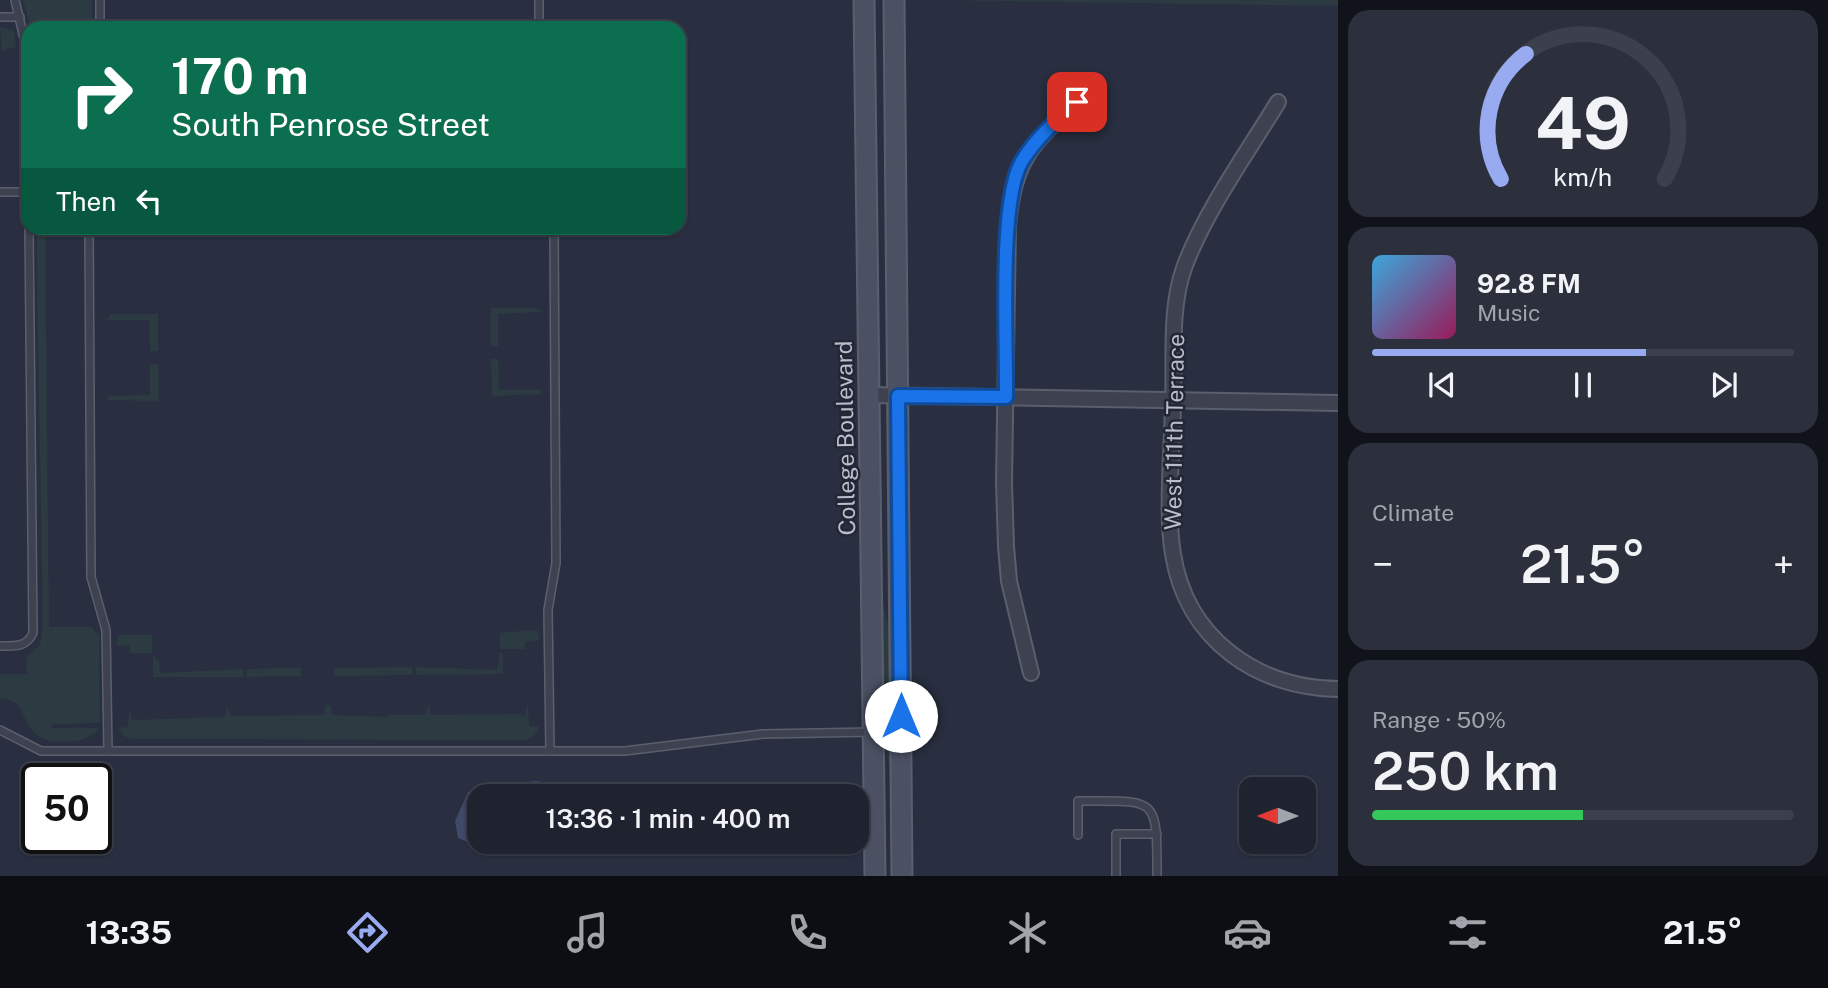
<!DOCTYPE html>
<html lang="en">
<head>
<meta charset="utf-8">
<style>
	:root { --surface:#1f2330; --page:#2c2f3c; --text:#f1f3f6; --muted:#a1a4ab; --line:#3c404c; --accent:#99abf0 }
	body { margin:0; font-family:"Public Sans",sans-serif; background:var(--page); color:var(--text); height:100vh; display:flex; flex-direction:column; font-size:26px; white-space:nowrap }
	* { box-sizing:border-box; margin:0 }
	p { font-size:23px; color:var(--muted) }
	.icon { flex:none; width:38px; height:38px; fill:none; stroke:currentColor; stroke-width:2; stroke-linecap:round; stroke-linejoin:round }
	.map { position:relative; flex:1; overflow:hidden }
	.panel { display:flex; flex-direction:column; gap:10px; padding:10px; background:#11131a; width:490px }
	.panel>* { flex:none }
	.guide { position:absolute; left:21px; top:21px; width:665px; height:214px; border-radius:21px; box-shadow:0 2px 5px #0004,0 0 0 2px var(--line); background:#0b6e4f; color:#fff; overflow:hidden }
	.needle { width:46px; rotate:270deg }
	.tools { position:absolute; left:1239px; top:777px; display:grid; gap:14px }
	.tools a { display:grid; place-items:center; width:77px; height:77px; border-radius:14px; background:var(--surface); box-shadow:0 2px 5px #0004,0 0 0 2px var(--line); font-size:35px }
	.speed { position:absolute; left:21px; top:763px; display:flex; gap:14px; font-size:35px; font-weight:700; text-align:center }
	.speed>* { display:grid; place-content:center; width:91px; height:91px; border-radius:50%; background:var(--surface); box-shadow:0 2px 5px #0004,0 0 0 2px var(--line); line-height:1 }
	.speed .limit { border:4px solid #111; border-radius:10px; background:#fff; color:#111 }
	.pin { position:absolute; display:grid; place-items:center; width:60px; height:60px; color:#fff; margin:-30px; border-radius:14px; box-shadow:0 4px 10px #0006 }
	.me { position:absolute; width:77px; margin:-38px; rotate:0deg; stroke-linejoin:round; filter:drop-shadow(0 0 5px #0008) }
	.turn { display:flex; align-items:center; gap:24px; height:147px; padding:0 35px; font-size:32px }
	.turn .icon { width:91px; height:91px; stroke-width:2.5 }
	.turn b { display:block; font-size:49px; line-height:60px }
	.then { display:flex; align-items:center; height:66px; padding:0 35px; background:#0003; gap:14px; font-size:26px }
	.big { font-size:52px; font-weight:600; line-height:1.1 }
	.panel .widget { flex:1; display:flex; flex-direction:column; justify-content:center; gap:10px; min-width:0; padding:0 24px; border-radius:21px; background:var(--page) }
	.panel .dial { align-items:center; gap:0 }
	.dial svg { height:182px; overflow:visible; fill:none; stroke:var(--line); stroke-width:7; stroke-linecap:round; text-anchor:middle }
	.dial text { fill:var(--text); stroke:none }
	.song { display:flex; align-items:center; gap:21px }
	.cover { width:84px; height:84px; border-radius:10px; background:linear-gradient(135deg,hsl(200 70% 55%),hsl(330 70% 35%)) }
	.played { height:7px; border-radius:4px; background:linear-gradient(90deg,var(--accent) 65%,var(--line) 65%) }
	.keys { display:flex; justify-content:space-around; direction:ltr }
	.heat { display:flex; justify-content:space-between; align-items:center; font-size:38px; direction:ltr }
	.charge { height:10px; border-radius:5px; background:linear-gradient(90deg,#34c759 50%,var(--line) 0) }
	.trip { position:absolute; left:467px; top:784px; width:402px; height:70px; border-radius:21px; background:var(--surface); box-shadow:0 2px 5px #0004,0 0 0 2px var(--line); font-weight:600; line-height:70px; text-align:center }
	.tabs { display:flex; height:112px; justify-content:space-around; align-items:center; background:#0c0e13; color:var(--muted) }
	.tabs .icon { width:49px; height:49px }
	.tabs .selected { color:var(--accent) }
	.tabs b { font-size:32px; color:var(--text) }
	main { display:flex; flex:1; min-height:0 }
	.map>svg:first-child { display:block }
	.green { fill:#2b3b41 }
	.water { fill:#404a68 }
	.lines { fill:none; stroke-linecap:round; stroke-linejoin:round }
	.lane-casing { stroke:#5b5f6d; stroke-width:10 }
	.street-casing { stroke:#5b5f6d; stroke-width:18 }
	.secondary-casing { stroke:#5b5f6d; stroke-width:23 }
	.lane { stroke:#3d4150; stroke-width:7 }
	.street { stroke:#3d4150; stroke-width:14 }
	.secondary { stroke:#4b5063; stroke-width:19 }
	.route-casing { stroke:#114b97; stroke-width:18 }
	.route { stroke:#1a73e8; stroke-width:12 }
	.labels { text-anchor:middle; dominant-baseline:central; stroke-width:5; stroke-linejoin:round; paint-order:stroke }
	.street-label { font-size:23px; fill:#babdca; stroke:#222635 }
</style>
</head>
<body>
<main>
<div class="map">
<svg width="1338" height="876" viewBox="0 0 1338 876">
	<rect width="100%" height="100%" fill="#292f40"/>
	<g class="green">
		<path d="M23,0h69v28h-61z"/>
		<path d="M937,0h401v6z"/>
		<path d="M0,27l14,4 2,16 -14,4z"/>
		<path d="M37,228h8l4,399h42l8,9 1,87 -48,1 -1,4h48c-9,16 -48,18 -62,7 -16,-12 -11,-36 -37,-37v-24h27v-17l13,-12 3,-17 -6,-349v-46l3,-4z"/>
		<path d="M491,308h46l5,4 -44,2v32h-7z"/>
		<path d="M110,314h48v37h-8l-1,-31h-42z"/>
		<path d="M491,359h7l1,31h42l1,4 -50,2z"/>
		<path d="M150,364h8l1,37 -52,-1 1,-4 42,-1z"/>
		<path d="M879,582l11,56 3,147 -12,-59z"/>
		<path d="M532,630l6,1 1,9 -14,2v7h-25v-16z"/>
		<path d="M118,635h34v18h-22v-7l-14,-1z"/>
		<path d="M500,653h3v21l-87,1v-8l81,3z"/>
		<path d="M153,656l6,5 1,12 83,-4v8h-90z"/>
		<path d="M412,667v8l-78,1v-8z"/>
		<path d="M301,668v8l-54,1v-8z"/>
		<path d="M528,703l1,23 11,1 -6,9 -8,4 -390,-1 -11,-2 -7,-9 10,-1 1,-20 3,13 93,-3 2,-11 4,10 93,-1 2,-10 5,1 1,9 57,2v-2h36l4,-11 2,11 90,-1 3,3z"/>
	</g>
	<path class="water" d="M535,781l15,2 19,13h-89v46h16h-28l-10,-4 -3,-17 13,-29 25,-7z"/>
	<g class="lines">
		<g class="lane-casing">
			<g id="lane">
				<path d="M15,0l12,51 1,76"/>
				<path d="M100,0v28"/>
				<path d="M0,17h20"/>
				<path d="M539,28v-28"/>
				<path d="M0,192h28"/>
				<path d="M89,228l2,349 15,53 2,121"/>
				<path d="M0,646c14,0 26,2 33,-13l-4,-405"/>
				<path d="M0,730l41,21h584l138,-17 110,-2"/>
				<path d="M550,751l-2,-141 8,-47 -2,-335"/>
				<path d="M1078,835v-34c80,0 79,-6 79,75"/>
				<path d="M1116,876v-42h41"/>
			</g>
		</g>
		<g class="street-casing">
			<g id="street">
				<path d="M1278,102c-31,51 -74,111 -94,166 -15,42 -9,94 -11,138 -1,42 -7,108 0,148 13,84 83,134 165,135"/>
				<path d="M869,395l469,8"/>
				<path d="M1031,673l-22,-92 -3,-35 -2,-63 4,-257c6,-65 22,-81 69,-124"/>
			</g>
		</g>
		<g class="secondary-casing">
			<g id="secondary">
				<path d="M864,0l11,876"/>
				<path d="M894,0l8,876"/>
			</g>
		</g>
		<use href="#lane" class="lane"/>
		<use href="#street" class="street"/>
		<use href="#secondary" class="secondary"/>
	</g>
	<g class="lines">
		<g class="route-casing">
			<path id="route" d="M901,716l-3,-320 108,1c1,-53 -8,-196 16,-236 14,-23 35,-41 55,-59"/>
		</g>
		<use href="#route" class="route"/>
	</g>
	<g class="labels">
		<g class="street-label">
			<text transform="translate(1174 432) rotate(-89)">West 111th Terrace</text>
			<text transform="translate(845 438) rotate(-91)">College Boulevard</text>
		</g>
	</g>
</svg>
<div class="tools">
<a><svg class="needle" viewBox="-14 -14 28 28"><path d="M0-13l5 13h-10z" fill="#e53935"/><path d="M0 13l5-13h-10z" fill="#a1a4ab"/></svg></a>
</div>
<div class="speed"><div class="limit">50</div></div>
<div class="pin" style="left:1077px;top:102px;background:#d93025"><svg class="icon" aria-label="arrive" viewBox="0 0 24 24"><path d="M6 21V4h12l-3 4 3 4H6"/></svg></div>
<svg class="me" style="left:901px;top:716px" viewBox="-20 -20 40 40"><circle r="19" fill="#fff"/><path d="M0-13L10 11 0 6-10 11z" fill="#1a73e8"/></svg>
<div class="trip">13:36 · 1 min · 400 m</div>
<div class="guide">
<div class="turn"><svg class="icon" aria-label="right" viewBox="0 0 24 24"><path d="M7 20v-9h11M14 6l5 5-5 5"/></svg><div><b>170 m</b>South Penrose Street</div></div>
<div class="then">Then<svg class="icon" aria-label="left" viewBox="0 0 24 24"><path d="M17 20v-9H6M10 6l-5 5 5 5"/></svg></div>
</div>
</div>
<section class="panel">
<div class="widget dial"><svg viewBox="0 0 100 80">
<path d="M14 69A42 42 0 1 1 86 69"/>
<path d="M14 69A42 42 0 0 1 25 14" stroke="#99abf0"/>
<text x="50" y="56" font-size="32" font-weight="700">49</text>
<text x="50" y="72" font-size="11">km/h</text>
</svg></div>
<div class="widget">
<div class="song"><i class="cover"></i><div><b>92.8 FM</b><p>Music</p></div></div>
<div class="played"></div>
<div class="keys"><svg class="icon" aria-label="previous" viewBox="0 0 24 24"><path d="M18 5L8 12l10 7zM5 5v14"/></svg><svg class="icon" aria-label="pause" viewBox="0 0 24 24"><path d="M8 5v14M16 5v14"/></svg><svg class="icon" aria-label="next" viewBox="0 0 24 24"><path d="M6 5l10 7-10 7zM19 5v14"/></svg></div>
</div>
<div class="widget"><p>Climate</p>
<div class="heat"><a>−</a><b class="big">21.5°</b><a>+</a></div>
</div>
<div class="widget"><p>Range · 50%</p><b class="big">250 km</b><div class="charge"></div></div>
</section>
</main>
<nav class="tabs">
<b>13:35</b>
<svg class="icon selected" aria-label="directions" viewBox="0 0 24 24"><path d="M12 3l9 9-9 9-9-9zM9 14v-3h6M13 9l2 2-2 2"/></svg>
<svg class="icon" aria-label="music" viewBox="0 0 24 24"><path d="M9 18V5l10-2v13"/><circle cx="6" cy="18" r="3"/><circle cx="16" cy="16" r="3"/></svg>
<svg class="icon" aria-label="phone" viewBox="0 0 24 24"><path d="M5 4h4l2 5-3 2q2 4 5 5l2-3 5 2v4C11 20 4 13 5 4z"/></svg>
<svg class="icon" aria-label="climate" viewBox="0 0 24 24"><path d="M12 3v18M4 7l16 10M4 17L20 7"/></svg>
<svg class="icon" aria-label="car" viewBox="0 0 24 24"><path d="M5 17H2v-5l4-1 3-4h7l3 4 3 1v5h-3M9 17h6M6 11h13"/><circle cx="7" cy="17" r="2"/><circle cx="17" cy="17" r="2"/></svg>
<svg class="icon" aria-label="filters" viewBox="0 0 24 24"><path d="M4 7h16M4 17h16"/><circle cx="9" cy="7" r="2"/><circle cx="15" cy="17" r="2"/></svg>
<b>21.5°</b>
</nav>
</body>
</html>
